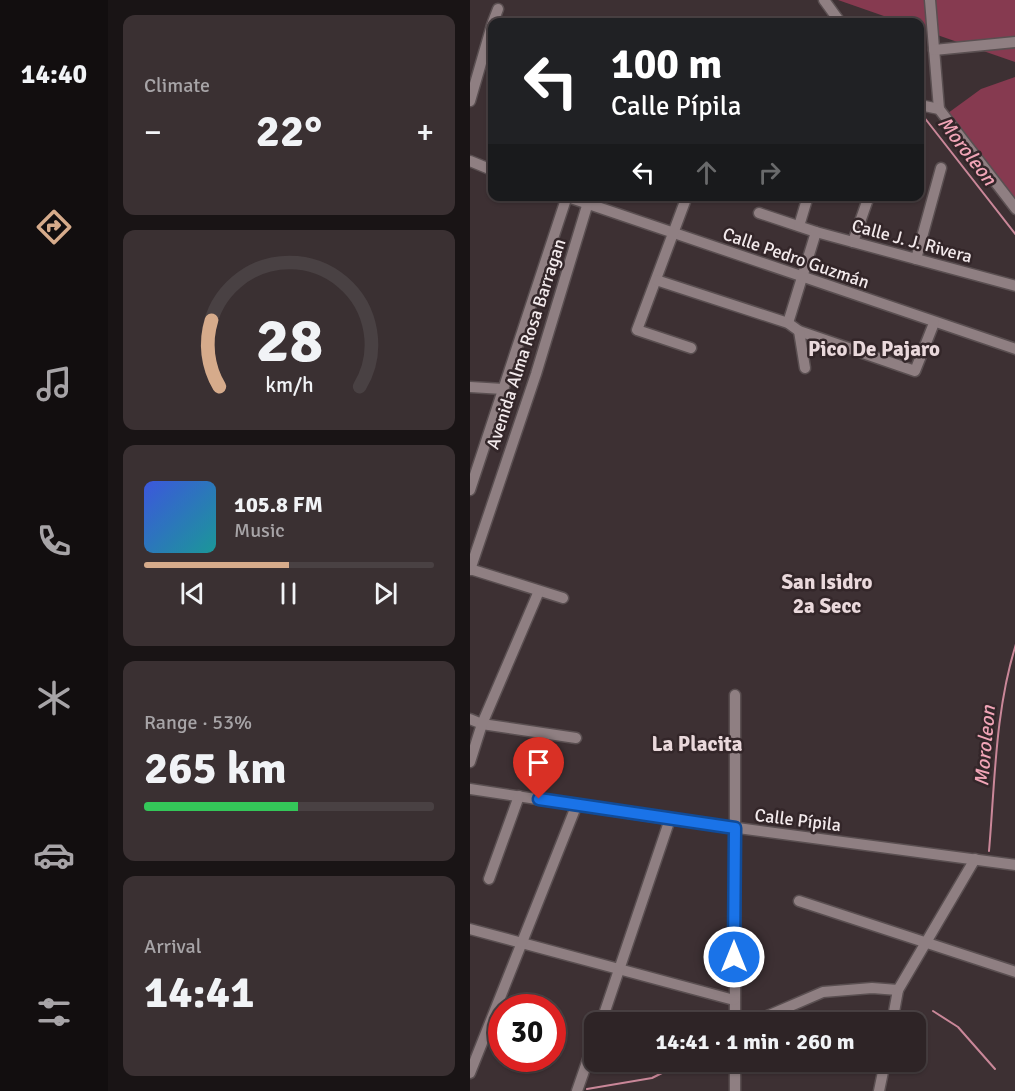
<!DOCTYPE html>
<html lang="en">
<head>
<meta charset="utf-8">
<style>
	:root { --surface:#2e2426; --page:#3a3032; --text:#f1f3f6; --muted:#a7a4a7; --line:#494143; --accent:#d6ab8b }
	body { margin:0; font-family:Signika,sans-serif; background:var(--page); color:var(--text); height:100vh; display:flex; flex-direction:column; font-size:22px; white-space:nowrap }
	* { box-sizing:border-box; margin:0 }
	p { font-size:20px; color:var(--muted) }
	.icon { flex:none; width:33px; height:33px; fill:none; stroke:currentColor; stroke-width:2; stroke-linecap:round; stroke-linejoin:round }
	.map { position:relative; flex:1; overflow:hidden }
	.panel { display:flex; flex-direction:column; gap:15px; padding:15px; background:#191415; width:362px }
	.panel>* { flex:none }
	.top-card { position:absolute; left:18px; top:18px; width:436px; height:183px; border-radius:12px; box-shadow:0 2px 4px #0004,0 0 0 2px var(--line); background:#202124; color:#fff; overflow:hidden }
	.speed { position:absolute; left:18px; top:994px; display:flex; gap:12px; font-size:30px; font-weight:700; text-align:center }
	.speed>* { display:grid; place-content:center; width:78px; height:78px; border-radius:50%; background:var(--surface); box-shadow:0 2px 4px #0004,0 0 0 2px var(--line); line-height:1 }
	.speed .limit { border:9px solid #d22; background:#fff; color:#111 }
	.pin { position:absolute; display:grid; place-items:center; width:51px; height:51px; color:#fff; margin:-62px -26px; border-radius:50% 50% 50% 0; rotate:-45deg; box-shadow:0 0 6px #0007 }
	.pin .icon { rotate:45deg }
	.me { position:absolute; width:66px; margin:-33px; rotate:0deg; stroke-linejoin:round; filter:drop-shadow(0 0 4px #0008) }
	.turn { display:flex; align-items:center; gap:21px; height:126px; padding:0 24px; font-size:27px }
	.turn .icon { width:78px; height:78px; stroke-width:2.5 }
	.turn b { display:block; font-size:42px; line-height:51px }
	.lanes { display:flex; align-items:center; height:57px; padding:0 24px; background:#0003; justify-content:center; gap:30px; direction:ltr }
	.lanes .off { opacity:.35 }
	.big { font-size:45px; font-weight:800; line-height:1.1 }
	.panel .tile { flex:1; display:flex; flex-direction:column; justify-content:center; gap:9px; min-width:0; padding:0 21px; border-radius:12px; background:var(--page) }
	.panel .dial { align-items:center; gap:0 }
	.dial svg { height:156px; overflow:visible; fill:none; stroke:var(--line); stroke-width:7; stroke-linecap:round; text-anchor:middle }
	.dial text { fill:var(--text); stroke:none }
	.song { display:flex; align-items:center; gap:18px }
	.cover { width:72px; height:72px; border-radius:9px; background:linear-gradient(135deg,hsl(230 70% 55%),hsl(180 70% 35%)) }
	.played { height:6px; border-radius:3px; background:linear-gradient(90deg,var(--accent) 50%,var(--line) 50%) }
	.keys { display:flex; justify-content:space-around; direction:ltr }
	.heat { display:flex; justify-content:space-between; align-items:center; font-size:33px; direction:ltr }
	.charge { height:9px; border-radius:4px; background:linear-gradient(90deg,#34c759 53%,var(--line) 0) }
	.trip { position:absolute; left:114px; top:1012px; width:342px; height:60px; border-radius:12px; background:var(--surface); box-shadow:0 2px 4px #0004,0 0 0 2px var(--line); font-weight:800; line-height:60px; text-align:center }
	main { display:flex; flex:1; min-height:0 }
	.menu { display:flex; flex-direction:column; width:108px; justify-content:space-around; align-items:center; background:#120e0f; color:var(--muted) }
	.menu .icon { width:42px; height:42px }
	.menu .current { color:var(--accent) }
	.menu b { font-size:27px; color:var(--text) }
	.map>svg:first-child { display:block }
	.green { fill:#863a50 }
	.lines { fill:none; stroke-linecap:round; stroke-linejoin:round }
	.stream { stroke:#ca8799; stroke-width:2 }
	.minor-casing { stroke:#5a4f51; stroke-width:13 }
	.minor { stroke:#8f7f82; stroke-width:10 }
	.route-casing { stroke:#114b97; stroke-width:15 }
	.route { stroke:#1a73e8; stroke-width:10 }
	.labels { text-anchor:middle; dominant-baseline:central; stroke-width:5; stroke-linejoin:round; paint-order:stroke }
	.street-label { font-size:18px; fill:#f3eaec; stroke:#332629 }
	.water-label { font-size:20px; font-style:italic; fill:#f1a5b7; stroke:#332629 }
	.quarter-label { font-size:21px; font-weight:bold; fill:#ead9dc; stroke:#332629 }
</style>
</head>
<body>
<main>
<nav class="menu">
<b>14:40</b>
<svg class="icon current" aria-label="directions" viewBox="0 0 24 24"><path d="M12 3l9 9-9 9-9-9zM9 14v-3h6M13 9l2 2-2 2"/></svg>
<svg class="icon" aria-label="music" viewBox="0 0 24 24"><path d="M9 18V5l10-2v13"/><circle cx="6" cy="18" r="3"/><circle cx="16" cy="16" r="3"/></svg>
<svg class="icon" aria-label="phone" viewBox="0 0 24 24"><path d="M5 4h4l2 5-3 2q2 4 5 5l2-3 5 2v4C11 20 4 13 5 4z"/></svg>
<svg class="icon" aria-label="climate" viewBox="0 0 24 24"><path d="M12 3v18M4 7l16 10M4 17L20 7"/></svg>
<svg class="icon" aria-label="car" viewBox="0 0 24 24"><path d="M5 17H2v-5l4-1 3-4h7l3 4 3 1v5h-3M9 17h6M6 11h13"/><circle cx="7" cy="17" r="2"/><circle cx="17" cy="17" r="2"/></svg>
<svg class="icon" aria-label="filters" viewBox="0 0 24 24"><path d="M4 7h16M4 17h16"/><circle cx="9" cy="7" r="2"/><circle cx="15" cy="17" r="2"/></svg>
</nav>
<section class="panel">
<div class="tile"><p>Climate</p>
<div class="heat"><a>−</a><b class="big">22°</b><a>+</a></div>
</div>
<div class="tile dial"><svg viewBox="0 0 100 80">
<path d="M14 69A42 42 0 1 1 86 69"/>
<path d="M14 69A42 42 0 0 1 10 35" stroke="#d6ab8b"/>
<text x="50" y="56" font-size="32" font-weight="700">28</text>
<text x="50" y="72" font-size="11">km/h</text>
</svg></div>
<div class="tile">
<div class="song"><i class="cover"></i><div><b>105.8 FM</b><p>Music</p></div></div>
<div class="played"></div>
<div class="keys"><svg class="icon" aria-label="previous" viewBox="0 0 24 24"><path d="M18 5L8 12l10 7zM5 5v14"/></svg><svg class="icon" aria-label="pause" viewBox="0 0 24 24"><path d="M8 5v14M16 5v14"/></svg><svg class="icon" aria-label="next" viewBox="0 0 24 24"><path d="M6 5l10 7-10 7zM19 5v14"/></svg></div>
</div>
<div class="tile"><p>Range · 53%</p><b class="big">265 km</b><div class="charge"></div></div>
<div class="tile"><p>Arrival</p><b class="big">14:41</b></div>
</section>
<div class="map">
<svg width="546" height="1091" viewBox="0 0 546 1091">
	<rect width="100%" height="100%" fill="#3d3033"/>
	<g class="green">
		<path d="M368,0h177v62l-95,-33v-7h-19z"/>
		<path d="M545,77v132l-71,-93 37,-27z"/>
	</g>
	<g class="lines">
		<g class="stream">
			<path d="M450,112l96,123"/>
			<path d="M519,851c6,-69 6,-140 27,-207"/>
			<path d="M463,1011l25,16 37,42"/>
			<path d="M117,1089l65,-11 32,-16"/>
		</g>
		<g class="minor-casing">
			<g id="minor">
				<path d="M354,0l16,22"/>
				<path d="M460,0l9,109"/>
				<path d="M23,22l5,-13"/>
				<path d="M464,50l82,-8"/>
				<path d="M0,101l22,-76"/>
				<path d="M450,105l19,4 77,100"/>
				<path d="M0,161l22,9"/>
				<path d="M95,196l451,153"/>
				<path d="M217,196l-50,134 54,18"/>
				<path d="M289,213l57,19 200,54"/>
				<path d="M329,226l9,-30"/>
				<path d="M383,242l16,-46"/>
				<path d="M446,259l25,-91"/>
				<path d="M186,280l132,43 11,8 116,40 19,-48"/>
				<path d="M318,323l28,-91"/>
				<path d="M329,331l6,37"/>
				<path d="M0,387l33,2"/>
				<path d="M0,490l97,-294"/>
				<path d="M0,569l93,29"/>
				<path d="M0,570l66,-196 54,-178"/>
				<path d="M265,695v328"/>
				<path d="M0,719l12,5 94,14"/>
				<path d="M0,762l12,-38 57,-133"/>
				<path d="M0,789l200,30 346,46"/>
				<path d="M19,879l30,-83"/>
				<path d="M329,901l217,71"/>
				<path d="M0,929l264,71"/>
				<path d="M131,1023l69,-204"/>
				<path d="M281,1023l72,-31 49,-4 26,2"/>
				<path d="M422,1023l6,-33 77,-131"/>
				<path d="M265,1062v29"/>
				<path d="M0,1073l107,-269"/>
				<path d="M107,1091l17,-49"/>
				<path d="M409,1091l6,-29"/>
			</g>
		</g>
		<use href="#minor" class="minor"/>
	</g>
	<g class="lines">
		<g class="route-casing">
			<path id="route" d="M69,799l196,29 -1,129"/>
		</g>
		<use href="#route" class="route"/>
	</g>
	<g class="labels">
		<g class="street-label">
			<text transform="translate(442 241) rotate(15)">Calle J. J. Rivera</text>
			<text transform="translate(326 258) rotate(19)">Calle Pedro Guzmán</text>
			<text transform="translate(56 344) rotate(-72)">Avenida Alma Rosa Barragan</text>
			<text transform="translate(328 820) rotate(7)">Calle Pípila</text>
		</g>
		<g class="water-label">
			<text transform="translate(497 151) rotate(52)">Moroleon</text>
			<text transform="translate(515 746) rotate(-85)">Moroleon</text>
		</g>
		<g class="quarter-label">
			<text x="404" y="349">Pico De Pajaro</text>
			<text x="357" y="582">San Isidro<tspan x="357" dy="24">2a Secc</tspan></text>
			<text x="227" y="744">La Placita</text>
		</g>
	</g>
</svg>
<div class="speed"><div class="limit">30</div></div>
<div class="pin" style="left:69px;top:799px;background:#d93025"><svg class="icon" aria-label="arrive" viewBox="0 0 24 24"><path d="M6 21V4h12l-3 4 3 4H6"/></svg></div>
<svg class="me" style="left:264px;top:957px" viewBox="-20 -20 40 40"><circle r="17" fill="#1a73e8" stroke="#fff" stroke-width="3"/><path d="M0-11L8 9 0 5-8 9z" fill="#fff"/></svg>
<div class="trip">14:41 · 1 min · 260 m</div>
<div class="top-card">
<div class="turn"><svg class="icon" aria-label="left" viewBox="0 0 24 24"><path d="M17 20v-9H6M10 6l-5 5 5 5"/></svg><div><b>100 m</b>Calle Pípila</div></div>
<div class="lanes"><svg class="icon" aria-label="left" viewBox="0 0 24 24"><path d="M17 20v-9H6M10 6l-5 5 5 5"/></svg><svg class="icon off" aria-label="ahead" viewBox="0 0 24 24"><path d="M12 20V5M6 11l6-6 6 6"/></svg><svg class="icon off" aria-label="right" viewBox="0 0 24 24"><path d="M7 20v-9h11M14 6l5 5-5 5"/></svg></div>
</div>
</div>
</main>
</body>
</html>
